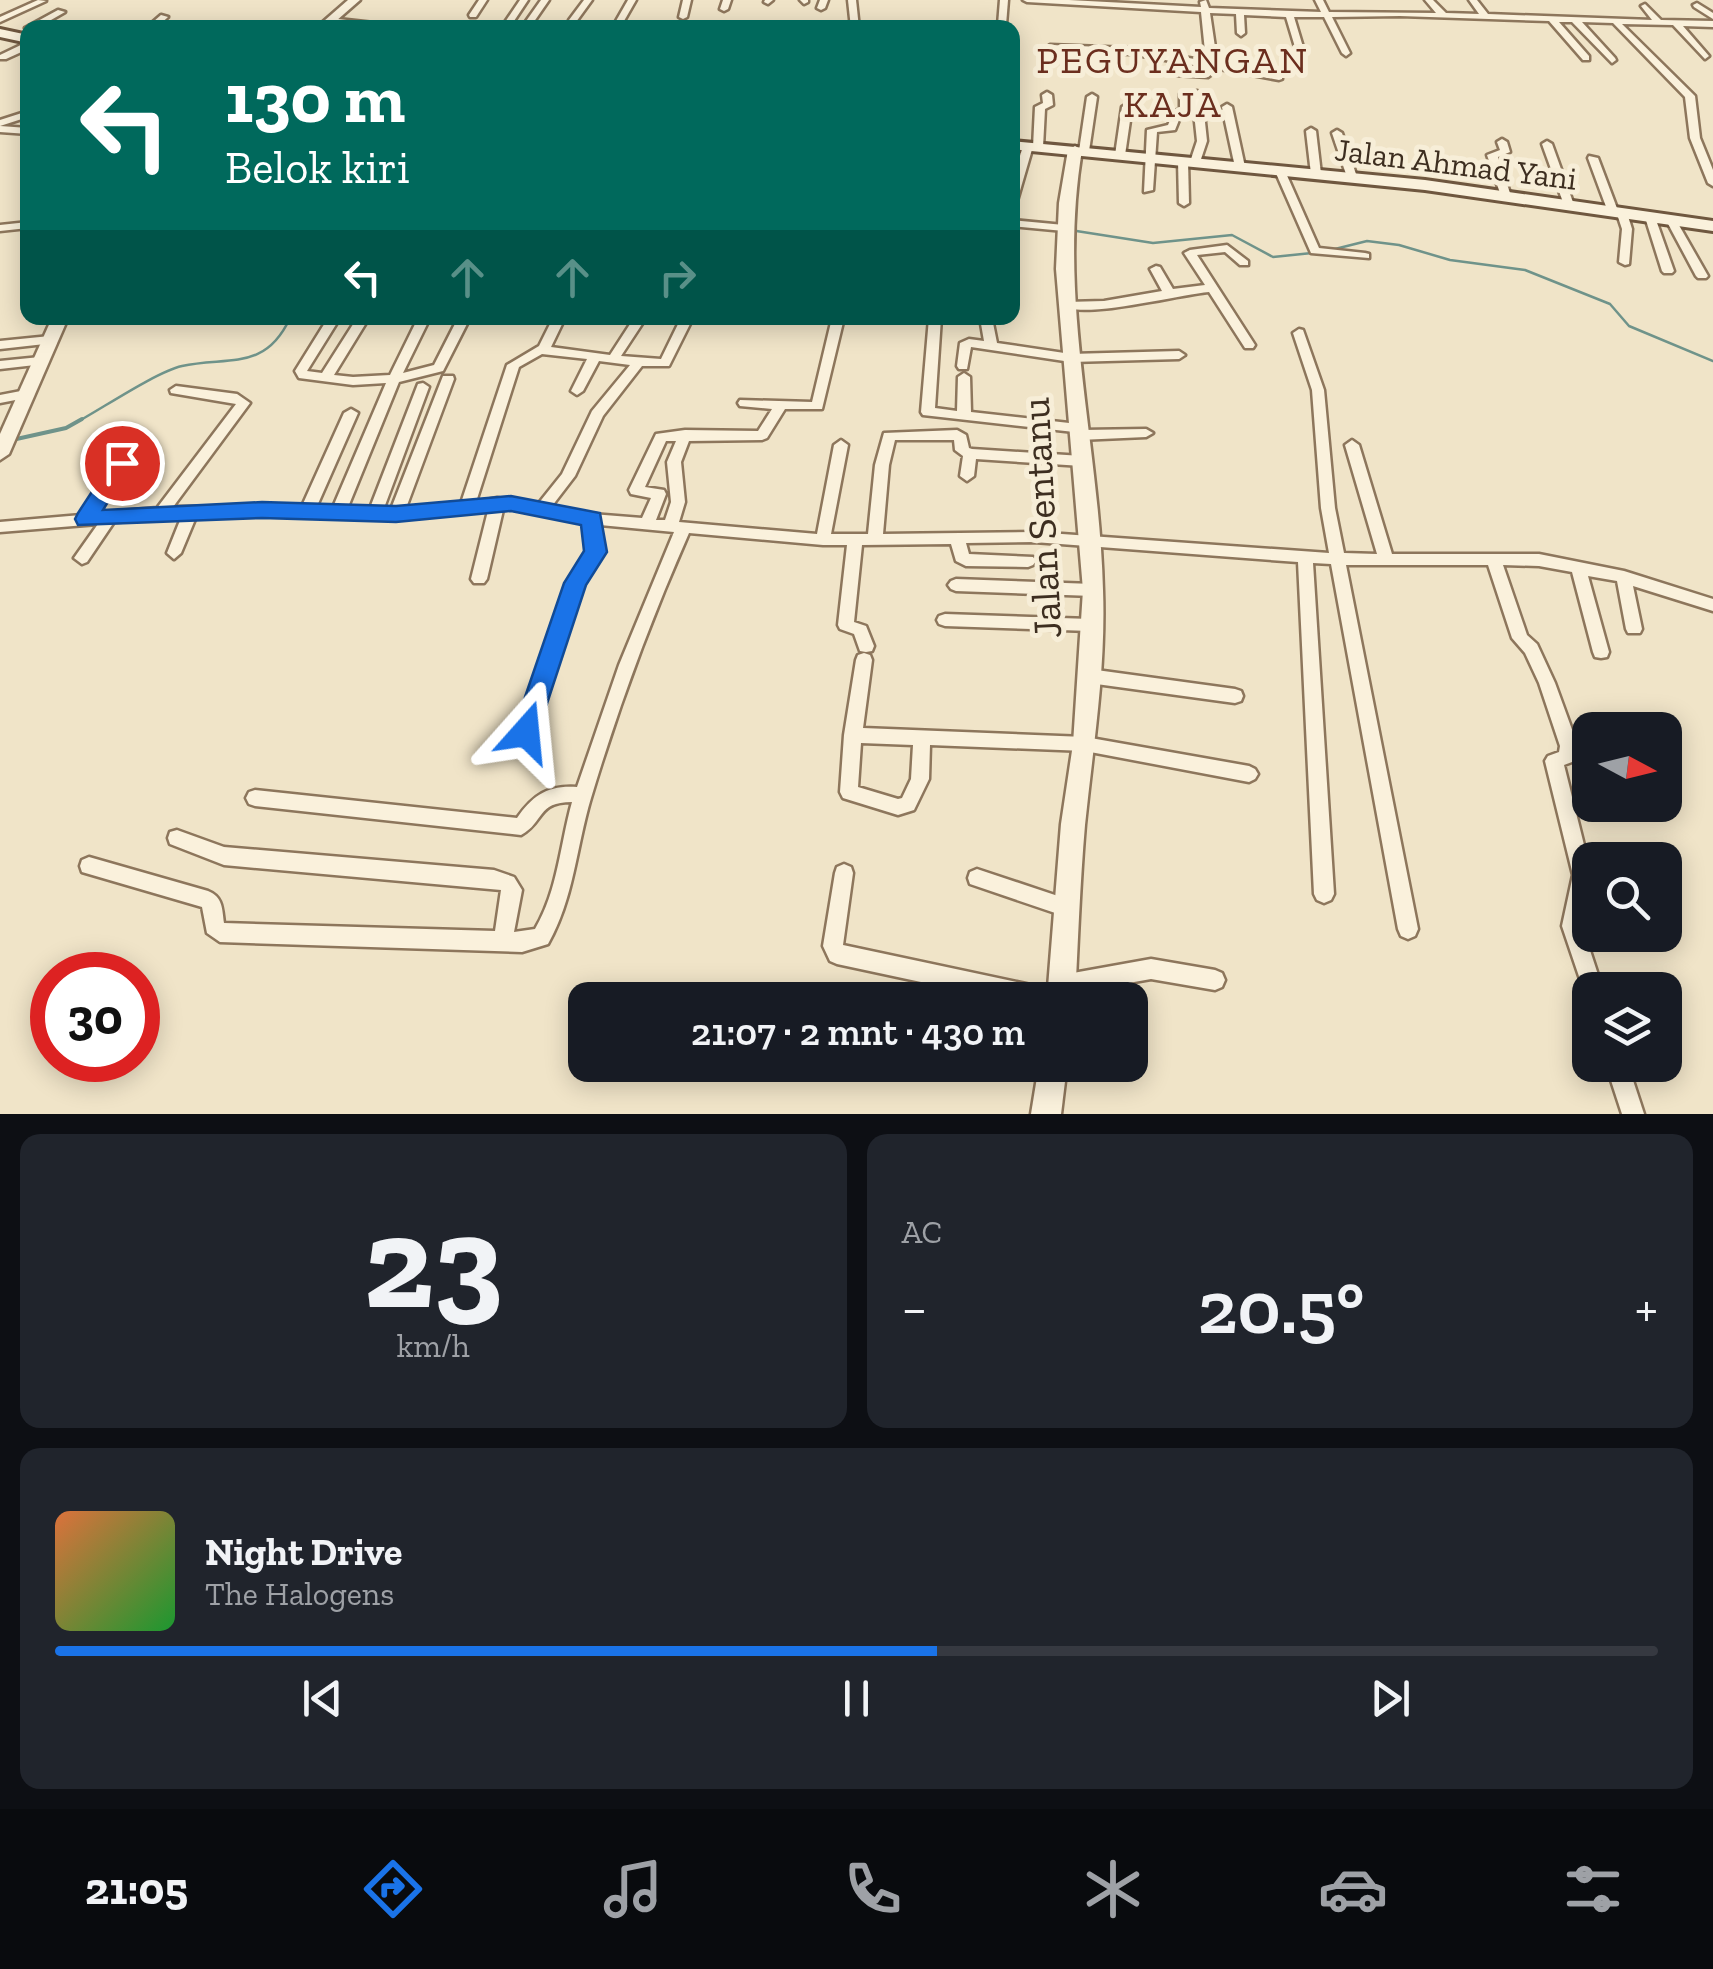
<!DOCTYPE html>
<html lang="id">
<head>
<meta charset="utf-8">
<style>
	:root { --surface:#171b24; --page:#20242c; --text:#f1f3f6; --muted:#9ea1a6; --line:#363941; --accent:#1a73e8 }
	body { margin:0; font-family:"Zilla Slab",serif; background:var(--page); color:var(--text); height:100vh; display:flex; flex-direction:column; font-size:38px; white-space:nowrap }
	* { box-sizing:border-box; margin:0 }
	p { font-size:32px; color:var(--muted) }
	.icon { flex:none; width:55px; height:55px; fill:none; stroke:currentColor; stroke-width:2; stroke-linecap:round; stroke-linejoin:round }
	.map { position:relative; height:1114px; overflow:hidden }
	.side { display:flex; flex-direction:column; gap:20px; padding:20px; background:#0d0f14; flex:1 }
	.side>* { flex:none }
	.top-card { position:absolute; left:20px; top:20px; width:1000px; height:305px; border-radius:20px; box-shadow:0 5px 25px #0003; background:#00695c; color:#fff; overflow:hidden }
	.needle { width:65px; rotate:97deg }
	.controls { position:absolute; left:1572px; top:712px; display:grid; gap:20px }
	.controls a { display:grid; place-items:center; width:110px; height:110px; border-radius:20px; background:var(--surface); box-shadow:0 5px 25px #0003; font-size:50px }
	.speed { position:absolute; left:30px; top:952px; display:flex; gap:20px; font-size:50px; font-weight:700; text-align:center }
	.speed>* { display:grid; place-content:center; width:130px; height:130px; border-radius:50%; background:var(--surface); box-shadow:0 5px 25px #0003; line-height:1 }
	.speed .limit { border:15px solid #d22; background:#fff; color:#111 }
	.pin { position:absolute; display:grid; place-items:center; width:85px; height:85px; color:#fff; margin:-42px; border:5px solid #fff; border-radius:50%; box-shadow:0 2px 10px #0007 }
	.me { position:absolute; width:110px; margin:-55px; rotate:18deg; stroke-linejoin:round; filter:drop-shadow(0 0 8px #0008) }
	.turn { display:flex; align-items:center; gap:35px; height:210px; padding:0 40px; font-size:45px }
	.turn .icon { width:130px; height:130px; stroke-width:2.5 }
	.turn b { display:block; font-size:70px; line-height:85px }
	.lanes { display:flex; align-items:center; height:95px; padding:0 40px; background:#0003; justify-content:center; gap:50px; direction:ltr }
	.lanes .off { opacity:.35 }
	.big { font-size:75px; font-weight:600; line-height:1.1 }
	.side .widget { flex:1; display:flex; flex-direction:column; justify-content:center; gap:15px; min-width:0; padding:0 35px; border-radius:20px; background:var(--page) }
	.side .dial { align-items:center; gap:0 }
	.dial b { font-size:130px; line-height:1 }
	.song { display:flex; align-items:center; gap:30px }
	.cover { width:120px; height:120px; border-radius:15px; background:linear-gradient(135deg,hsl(20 70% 55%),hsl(130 70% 35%)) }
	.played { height:10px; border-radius:5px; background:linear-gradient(90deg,var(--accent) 55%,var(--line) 55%) }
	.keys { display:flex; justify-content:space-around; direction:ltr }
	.heat { display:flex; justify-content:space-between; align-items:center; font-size:55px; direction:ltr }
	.side .tiles { flex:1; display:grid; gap:20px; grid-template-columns:1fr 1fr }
	.widget:last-child { grid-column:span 2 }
	.trip { position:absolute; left:568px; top:982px; width:580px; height:100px; border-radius:20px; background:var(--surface); box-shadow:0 5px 25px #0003; font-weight:600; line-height:100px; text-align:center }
	.tabs { display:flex; height:160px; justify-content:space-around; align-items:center; background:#090b0e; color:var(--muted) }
	.tabs .icon { width:70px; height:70px }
	.tabs .active { color:var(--accent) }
	.tabs b { font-size:45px; color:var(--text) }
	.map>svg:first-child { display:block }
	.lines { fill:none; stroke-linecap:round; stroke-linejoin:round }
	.stream-far1 { stroke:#6f938a; stroke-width:2.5 }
	.stream { stroke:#6f938a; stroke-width:4 }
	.minor-casing { stroke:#8d765c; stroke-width:5 }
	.tertiary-casing { stroke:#8d765c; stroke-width:5 }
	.secondary-casing { stroke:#6f573f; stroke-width:6 }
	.minor { fill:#faf1dc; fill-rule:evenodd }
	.tertiary { fill:#faf1dc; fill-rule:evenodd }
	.secondary { fill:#faf1dc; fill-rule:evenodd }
	.route { fill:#1a73e8; stroke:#114b97; stroke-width:2.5 }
	.labels { text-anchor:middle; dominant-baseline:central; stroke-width:10; stroke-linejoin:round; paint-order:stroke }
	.far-street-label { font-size:32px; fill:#3d2e20; stroke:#f7eed8 }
	.far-quarter-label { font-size:38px; letter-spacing:2.5px; fill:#6b2e1e; stroke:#f7eed8 }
	.street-label { font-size:40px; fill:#3d2e20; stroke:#f7eed8 }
</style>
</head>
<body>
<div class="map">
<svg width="1713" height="1114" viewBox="0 0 1713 1114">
	<rect width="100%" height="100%" fill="#f0e4c8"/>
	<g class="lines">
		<g class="stream-far1">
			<path d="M1070,230l83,13 79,-8 41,22 39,-4"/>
			<path d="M1331,250l36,-9 32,4 51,15 75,10 85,34 19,22 84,35"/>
			<path d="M77,422c26,-14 79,-50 105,-56 46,-10 83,6 108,-48"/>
		</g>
		<path class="stream" d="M12,440l54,-12 16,-9"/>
		<g class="minor-casing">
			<g id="minor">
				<path d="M38,0l8,1 -46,21v-5z"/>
				<path d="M479,0h8l-11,17h-6l-1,-2z"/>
				<path d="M520,0h8l-18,27h-6l-1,-2z"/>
				<path d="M541,0h8l-18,26h-6l-1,-2z"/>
				<path d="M584,0h8l-16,22h-6l-1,-2z"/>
				<path d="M628,0h8l-16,28h-8z"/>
				<path d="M683,0h8l-4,17 -4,2 -4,-2z"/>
				<path d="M723,0h8l-3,9 -4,2 -4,-2z"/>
				<path d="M765,0h8l-5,4 -4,-2z"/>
				<path d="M800,0h8v2l-4,2z"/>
				<path d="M820,0h8l-3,8 -4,2 -4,-2z"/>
				<path d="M848,0h8l3,28h-8z"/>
				<path d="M1000,0h8l-2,25 -4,3 -4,-3z"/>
				<path d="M1023,0h46l132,7 -1,-5 6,-2 3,8 112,4 -6,-12h8l6,12 107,1 -11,-13h8l13,13 33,1 -10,-14h8l11,14 164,6 -11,-14 4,-2 16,16 52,1v6l-30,-1 26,30 -4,3 -32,-34 -51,-1 73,72 5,42 13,32v16l-5,-3 -18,-45 -5,-41 -72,-74 -31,-1 33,36 1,2 -4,3 -40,-41h-13l30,34v4h-6l-34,-39 -149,-5 -68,1 18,36 -4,3 -4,-3 -18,-36h-30l9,30 -4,3 -4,-3 -9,-30 -42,-2 1,18 -4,3 -4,-3 -1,-19 -26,-1 5,34v16l67,12v4l-3,1 -65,-12 -2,6 -4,3 -33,-2 -4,-3 1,-2 32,1 1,-4 -74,-13 -81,-3 -4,-3 4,-3 81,3 75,13 -5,-49 -174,-10z"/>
				<path d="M1697,3l16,10v6l-19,-12 -1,-2z"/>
				<path d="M58,10l7,2 -28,16h-9v2l-3,-2z"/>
				<path d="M161,15l7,2 -12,11h-10z"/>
				<path d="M329,18l63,7 4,3h-31l-39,-5 -1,-2z"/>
				<path d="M25,43h3v6l-22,10h-6v-4z"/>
				<path d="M1185,91l5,3v17l-9,4 -6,15 -18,2 -4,58 -9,2 3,-62 21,-5 6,-14 6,-2v-15z"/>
				<path d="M1197,91l5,3 5,47 -7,21 -5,3 -5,-3 7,-21 -5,-47z"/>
				<path d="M1047,92l5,3 1,10 -8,4 -2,38 -5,3 -5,-3 2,-40 8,-4 -1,-8z"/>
				<path d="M1092,94l5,3 -8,54 -5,3 -5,-3 8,-54z"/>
				<path d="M1127,104l5,3 -7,48 -5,3 -5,-3 7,-48z"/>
				<path d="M1227,104l5,3 13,60 -5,3 -5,-3 -13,-60z"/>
				<path d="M28,111v6l-28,9v-6z"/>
				<path d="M0,126l28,2v6l-28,-2z"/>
				<path d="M1311,128l5,3 5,43 -5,3 -5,-3 -5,-43z"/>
				<path d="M1337,130l5,3 15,44 -1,2 -9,-2 -15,-44z"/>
				<path d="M1502,139l5,3 3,10 -12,5 13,39 -5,3 -5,-3 -14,-41 13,-5 -3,-8z"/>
				<path d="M1547,141l5,3 22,61 -1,2 -9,-2 -22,-61z"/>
				<path d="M1028,143l5,3 -16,55 -5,3v-22l11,-36z"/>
				<path d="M1589,156l9,2 20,53 4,-1 5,3 5,16 -3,35 -4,1 -6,-3 3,-33 -5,-15 -4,1 -5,-3 -20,-54z"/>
				<path d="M1183,158l5,3 1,42 -5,3 -5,-3 -1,-42z"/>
				<path d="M1280,168l5,3 34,77 46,5 4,1v4l-58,-5 -36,-82z"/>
				<path d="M27,184l1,6 -5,-1v-4z"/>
				<path d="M1650,214l5,3 19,54 -2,2h-8l-2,-2 -17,-54z"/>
				<path d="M1671,217l5,3 32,56 -2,2h-8l-2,-2 -30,-56z"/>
				<path d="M1012,220l52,5 5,3 -5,3 -52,-5z"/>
				<path d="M28,222v6l-28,3v-6z"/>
				<path d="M1227,245l21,16v4h-8l-15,-13 -28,3 58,90 -2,3h-8l-36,-56c-32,3 -124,27 -148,14l6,-4 37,-1 58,-10 -12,-22 6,-3 4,1 13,22 32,-4 -21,-32 6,-3z"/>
				<path d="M328,318h12l-33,53 15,2 35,-55h12l-35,57 19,2 37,-2 28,-57h12l-27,55 31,-8 24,-47h12l-27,53 -44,11 -51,125 22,1 48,-124 5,-1 6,4 -45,121 7,1 52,-133h10l1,3 -48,129 55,-5 46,-138 32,-19 14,-28h12l-14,29 59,8 24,-37h12l-25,38 40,3 20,-41h12l-24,48h-27l-39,50 -28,60 -23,30 40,8 50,4 9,-20 -20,-4 -2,-4 27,-56 29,-4 73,1 14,-22 -32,-3 -2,-3 2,-3 72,2 20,-84h12l-22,91h-37l-18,29 -5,2 -73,1 -8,21 4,40 -6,20 138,12 17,-89 7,-5 7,5 -17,89h37l7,-69 9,-32 73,-3 9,5 3,13 3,1 110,7 7,5 -7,5 -106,-7 -2,17 -7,5 -7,-5 3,-20 -8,-6 -1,-10h-59l-6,25 -6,69 151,-2 295,21 -8,-45 -9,-118 -19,-57 6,-4 4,1 21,60 11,118 9,45 33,1 -32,-109 7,-5 7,5 33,109h147l85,17 89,28v12l-80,-25 9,43 -2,4h-12l-2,-4 -9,-48 -29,-5 21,76 -2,5 -6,1 -6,-1 -2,-5 -21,-80 -33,-6 -36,-1 24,70 10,9 18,39 23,63 -6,16 -8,3 26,104v14l-8,43 21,64h-13v9l-4,-2 -24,-71 11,-51 -28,-114 3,-5 11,-4 1,-6 -21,-63 -14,-30 -13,-15 -24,-73h-142l72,364 -3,7 -7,3 -7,-3 -3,-7 -67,-365 -18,-1 21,331 -3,6 -7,3 -7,-3 -3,-6 -16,-332 -264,-20 -68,1 3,11 64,3 3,4 -3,4 -5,2 -62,-1 -10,-5 -5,-17 -89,1 -8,77 12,4 8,20 -2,5 -6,1 -6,-1 -6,-17 -14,-5 -2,-4 9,-80h-24l-134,-12c-38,86 -71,175 -98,265 -15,50 -17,100 -43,146l-26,8 -302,-10 -13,-9 -5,-26 -120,-35 -2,-6 2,-6 7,-3 119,34c15,6 14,18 16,32l271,8 6,-41 -277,-25 -54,-21 -2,-6 2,-6 7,-2 47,17 270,23 20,7 8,13 -8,42 21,-3c23,-39 25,-84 37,-127 -36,0 -27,20 -51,33l-266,-29 -6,-2 -3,-6 3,-6 6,-2 262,28c16,-23 31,-33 60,-31l42,-122 55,-133 -74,-7 2,27 -20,32 -47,148 -3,5 -6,2 -6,-2 -3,-5 50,-149 20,-31 -2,-29 -74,-14 -8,1 -16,69 -3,4h-10l-3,-4 17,-68 -92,8 -134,-4 -66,2 -15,36 -7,6 -7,-6 14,-35 -67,4 -27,40 -5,2 -8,-6 24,-34 -98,8v-10l81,-7 36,-55 5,-2 7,5 -32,50 60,-5 79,-104 -65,-11 -1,-3 6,-4 61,8 13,9 -77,104 129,-1 42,-93 7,-4 7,4 -41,93 16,1 53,-124 -33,2 -54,-7 -4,-7zM542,354l45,5 -16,32 6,4 6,-4 16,-30 31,4 -38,46 -30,63 -24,30 -41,-6 -21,4 43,-135zM666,441h10l-9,21 4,40 -6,18h-9l10,-26 -2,-4 -19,-3z"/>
				<path d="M929,318h12l-6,90 22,3 1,-34 6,-4 6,4 1,35 107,12 5,1v5l63,-1 7,4 -7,4 -67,3 -5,-2 -2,-3 2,-3 -151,-17 -2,-3z"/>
				<path d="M980,318h12l5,25 74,11 108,-3 6,4 -6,4 -108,3 -100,-15 -4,22h-8l-2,-3 3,-23 9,-4 15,2z"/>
				<path d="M50,336l6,4 -2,3 -54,6v-8z"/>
				<path d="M40,357l6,4 -2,3 -44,5v-8z"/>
				<path d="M26,390l6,4 -1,3 -31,6v-8z"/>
				<path d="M956,579l137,5 5,2 3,4 -3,4 -5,2 -137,-5 -5,-2 -3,-4 3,-4z"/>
				<path d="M945,614l145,5 6,2 2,4 -2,4 -6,2 -145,-5 -6,-2 -2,-4 2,-4z"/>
				<path d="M864,653l6,2 2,5 -9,68 222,9 164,29 6,3 3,5 -3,5 -6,3 -164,-31 -155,-6 -1,34 -15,31 -16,5 -55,-17 -3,-6 4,-57 12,-75 2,-5zM861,743l52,2 -2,34 -9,19 -4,1 -40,-12z"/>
				<path d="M1089,669l146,20 6,2 2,5 -2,5 -6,2 -146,-20 -6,-2 -2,-5 2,-5z"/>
				<path d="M844,864l7,3 2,6 -10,72 211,45 -2,-5 3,-7 7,-3 89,-16 64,11 7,3 3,7 -3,7 -7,3 -64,-11 -90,16 2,5h-58l-168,-36 -7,-3 -7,-15 12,-73 2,-6z"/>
				<path d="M977,869l90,30 7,2 3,7 -3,7 -7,2 -97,-33 -2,-6 2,-6z"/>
				<path d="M1606,1065h22l16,49h-22z"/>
			</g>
		</g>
		<g class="tertiary-casing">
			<g id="tertiary">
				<path d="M348,0h12l-32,28h-12z"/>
				<path d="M1075,146l7,4c-25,151 17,290 21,440 3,79 -10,157 -18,235 -5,58 -7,117 -10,175h-28l14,-176 12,-80 10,-154 -27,-321 3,-66 9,-53z"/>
				<path d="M52,318h16l-59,136 -9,6v-26z"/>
				<path d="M1039,1065h28l-6,49h-30z"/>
			</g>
		</g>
		<g class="secondary-casing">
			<g id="secondary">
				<path d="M0,29l28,6v8l-28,-6z"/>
				<path d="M1012,141l413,39 288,41v10l-288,-41 -413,-41z"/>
			</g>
		</g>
		<use href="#minor" class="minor"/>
		<use href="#tertiary" class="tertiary"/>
		<use href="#secondary" class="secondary"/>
	</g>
	<path class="route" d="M122,456l10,7 -29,47 159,-8 134,4 115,-10 89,17 7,39 -21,33 -51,155 -9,3 -9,-3 -4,-8 51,-149 20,-32 -3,-26 -70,-14 -115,11 -134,-4 -184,7 -3,-6 3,-6 36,-55z"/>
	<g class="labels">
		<g class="far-street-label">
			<text transform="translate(1456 164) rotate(7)">Jalan Ahmad Yani</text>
		</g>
		<g class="far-quarter-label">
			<text x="1173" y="60">PEGUYANGAN<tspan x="1173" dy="44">KAJA</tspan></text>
		</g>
		<g class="street-label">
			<text transform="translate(1041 518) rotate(-93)">Jalan Sentanu</text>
		</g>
	</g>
</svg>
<div class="controls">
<a><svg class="needle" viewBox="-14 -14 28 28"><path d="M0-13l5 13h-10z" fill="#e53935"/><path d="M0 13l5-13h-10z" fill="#9ea1a6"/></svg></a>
<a><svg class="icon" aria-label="search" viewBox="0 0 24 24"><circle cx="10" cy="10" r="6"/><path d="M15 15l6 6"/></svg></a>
<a><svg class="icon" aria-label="layers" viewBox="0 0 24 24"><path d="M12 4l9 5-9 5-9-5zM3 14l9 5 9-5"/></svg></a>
</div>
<div class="speed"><div class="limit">30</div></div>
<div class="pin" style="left:122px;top:463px;background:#d93025"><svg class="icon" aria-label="arrive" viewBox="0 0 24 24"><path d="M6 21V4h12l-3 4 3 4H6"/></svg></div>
<svg class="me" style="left:526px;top:732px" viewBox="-20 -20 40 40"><path d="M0-17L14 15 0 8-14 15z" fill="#1a73e8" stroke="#fff" stroke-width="4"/></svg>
<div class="trip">21:07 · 2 mnt · 430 m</div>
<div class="top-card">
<div class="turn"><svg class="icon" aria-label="left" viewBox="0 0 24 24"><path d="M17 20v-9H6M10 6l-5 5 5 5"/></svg><div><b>130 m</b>Belok kiri</div></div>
<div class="lanes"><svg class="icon" aria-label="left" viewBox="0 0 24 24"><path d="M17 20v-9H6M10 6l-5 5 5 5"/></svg><svg class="icon off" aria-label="ahead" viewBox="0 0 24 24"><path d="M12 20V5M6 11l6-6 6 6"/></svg><svg class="icon off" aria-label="ahead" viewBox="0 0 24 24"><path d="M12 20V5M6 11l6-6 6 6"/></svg><svg class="icon off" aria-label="right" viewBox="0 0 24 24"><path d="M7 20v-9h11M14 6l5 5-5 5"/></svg></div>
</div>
</div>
<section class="side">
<div class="tiles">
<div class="widget dial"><b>23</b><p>km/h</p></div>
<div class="widget"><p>AC</p>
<div class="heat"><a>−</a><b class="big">20.5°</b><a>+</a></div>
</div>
<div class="widget">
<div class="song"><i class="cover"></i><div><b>Night Drive</b><p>The Halogens</p></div></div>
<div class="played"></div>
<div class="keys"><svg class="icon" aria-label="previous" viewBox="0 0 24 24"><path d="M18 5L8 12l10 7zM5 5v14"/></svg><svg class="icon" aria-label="pause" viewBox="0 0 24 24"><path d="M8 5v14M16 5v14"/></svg><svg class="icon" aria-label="next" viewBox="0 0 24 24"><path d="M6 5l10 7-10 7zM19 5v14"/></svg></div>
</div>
</div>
</section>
<nav class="tabs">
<b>21:05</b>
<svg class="icon active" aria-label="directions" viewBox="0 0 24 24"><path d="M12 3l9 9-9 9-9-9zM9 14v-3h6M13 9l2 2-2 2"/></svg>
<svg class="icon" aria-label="music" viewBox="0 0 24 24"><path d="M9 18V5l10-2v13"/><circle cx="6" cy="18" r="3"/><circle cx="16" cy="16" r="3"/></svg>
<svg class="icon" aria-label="phone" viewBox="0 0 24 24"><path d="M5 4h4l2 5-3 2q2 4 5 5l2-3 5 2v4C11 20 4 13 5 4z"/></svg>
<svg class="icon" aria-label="climate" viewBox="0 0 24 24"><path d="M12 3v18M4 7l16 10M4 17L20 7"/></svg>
<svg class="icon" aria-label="car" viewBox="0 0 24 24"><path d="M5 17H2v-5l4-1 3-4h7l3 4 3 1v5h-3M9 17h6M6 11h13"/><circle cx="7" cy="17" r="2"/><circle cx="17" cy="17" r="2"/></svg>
<svg class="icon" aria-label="filters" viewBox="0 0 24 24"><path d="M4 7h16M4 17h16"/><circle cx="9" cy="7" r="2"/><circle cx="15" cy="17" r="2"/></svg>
</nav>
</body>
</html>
